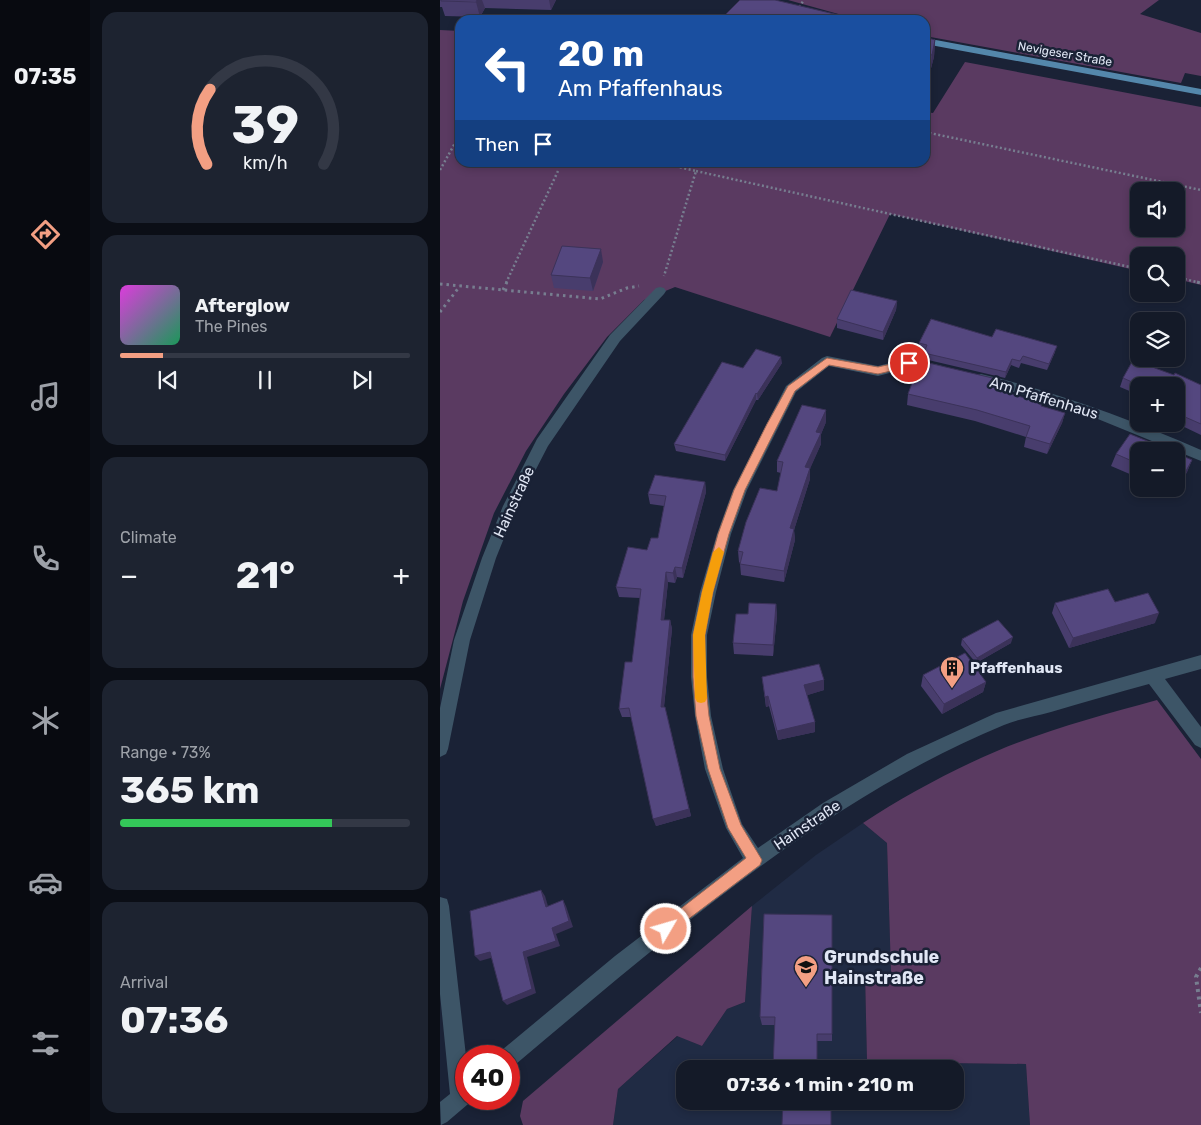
<!DOCTYPE html>
<html lang="en">
<head>
<meta charset="utf-8">
<style>
	:root { --surface:#141a28; --page:#1d2330; --text:#f1f3f6; --muted:#9da1a8; --line:#333845; --accent:#f39f83 }
	body { margin:0; font-family:Rubik,sans-serif; background:var(--page); color:var(--text); height:100vh; display:flex; flex-direction:column; font-size:19px; white-space:nowrap }
	* { box-sizing:border-box; margin:0 }
	p { font-size:16px; color:var(--muted) }
	.icon { flex:none; width:28px; height:28px; fill:none; stroke:currentColor; stroke-width:2; stroke-linecap:round; stroke-linejoin:round }
	.map { position:relative; flex:1; overflow:hidden }
	.drawer { display:flex; flex-direction:column; gap:12px; padding:12px; background:#0b0e16; width:350px }
	.drawer>* { flex:none }
	.banner { position:absolute; left:15px; top:15px; width:475px; height:152px; border-radius:15px; box-shadow:0 2px 8px #0003,0 0 0 1px var(--line); background:#1a4fa0; color:#fff; overflow:hidden }
	.buttons { position:absolute; left:690px; top:182px; display:grid; gap:10px }
	.buttons a { display:grid; place-items:center; width:55px; height:55px; border-radius:10px; background:var(--surface); box-shadow:0 2px 8px #0003,0 0 0 1px var(--line); font-size:25px }
	.speed { position:absolute; left:15px; top:1045px; display:flex; gap:10px; font-size:25px; font-weight:700; text-align:center }
	.speed>* { display:grid; place-content:center; width:65px; height:65px; border-radius:50%; background:var(--surface); box-shadow:0 2px 8px #0003,0 0 0 1px var(--line); line-height:1 }
	.speed .limit { border:8px solid #d22; background:#fff; color:#111 }
	.pin { position:absolute; display:grid; place-items:center; width:42px; height:42px; color:#fff; margin:-21px; border:2px solid #fff; border-radius:50%; box-shadow:0 1px 5px #0007 }
	.me { position:absolute; width:55px; margin:-28px; rotate:52deg; stroke-linejoin:round; filter:drop-shadow(0 0 4px #0008) }
	.turn { display:flex; align-items:center; gap:18px; height:105px; padding:0 20px; font-size:22px }
	.turn .icon { width:65px; height:65px; stroke-width:2.5 }
	.turn b { display:block; font-size:35px; line-height:42px }
	.then { display:flex; align-items:center; height:48px; padding:0 20px; background:#0003; gap:10px; font-size:19px }
	.big { font-size:38px; font-weight:700; line-height:1.1 }
	.drawer .card { flex:1; display:flex; flex-direction:column; justify-content:center; gap:8px; min-width:0; padding:0 18px; border-radius:15px; background:var(--page) }
	.drawer .dial { align-items:center; gap:0 }
	.dial svg { height:130px; overflow:visible; fill:none; stroke:var(--line); stroke-width:7; stroke-linecap:round; text-anchor:middle }
	.dial text { fill:var(--text); stroke:none }
	.song { display:flex; align-items:center; gap:15px }
	.cover { width:60px; height:60px; border-radius:8px; background:linear-gradient(135deg,hsl(300 70% 55%),hsl(150 70% 35%)) }
	.played { height:5px; border-radius:2px; background:linear-gradient(90deg,var(--accent) 15%,var(--line) 15%) }
	.keys { display:flex; justify-content:space-around; direction:ltr }
	.heat { display:flex; justify-content:space-between; align-items:center; font-size:28px; direction:ltr }
	.charge { height:8px; border-radius:4px; background:linear-gradient(90deg,#34c759 73%,var(--line) 0) }
	.trip { position:absolute; left:236px; top:1060px; width:288px; height:50px; border-radius:15px; background:var(--surface); box-shadow:0 2px 8px #0003,0 0 0 1px var(--line); font-weight:700; line-height:50px; text-align:center }
	main { display:flex; flex:1; min-height:0 }
	.tabs { display:flex; flex-direction:column; width:90px; justify-content:space-around; align-items:center; background:#080a10; color:var(--muted) }
	.tabs .icon { width:35px; height:35px }
	.tabs .current { color:var(--accent) }
	.tabs b { font-size:22px; color:var(--text) }
	.map>svg:first-child { display:block }
	.built { fill:#202b44; fill-rule:evenodd }
	.green { fill:#5a3a61; fill-rule:evenodd }
	.lines { fill:none; stroke-linecap:round; stroke-linejoin:round }
	.path-far2 { stroke:#777e90; stroke-width:2.5; stroke-dasharray:2 2.5; stroke-linecap:butt }
	.path-far1 { stroke:#777e90; stroke-width:3; stroke-dasharray:2.5 4; stroke-linecap:butt }
	.path { stroke:#777e90; stroke-width:4; stroke-dasharray:3 4.5; stroke-linecap:butt }
	.minor { fill:#3d5567; fill-rule:evenodd }
	.major { fill:#5487ab; fill-rule:evenodd }
	.wall { fill:#483d6d }
	.shaded-wall { fill:#3b3259 }
	.building { fill:#54477f; stroke:#3b3259 }
	.route { fill:#f39f83; stroke:#9e6755 }
	.slow { fill:#f59e0b }
	.labels { text-anchor:middle; dominant-baseline:central; stroke-width:5; stroke-linejoin:round; paint-order:stroke }
	.far-street-label { font-size:12px; fill:#e1e7f5; stroke:#1a2236 }
	.street-label { font-size:15px; fill:#e1e7f5; stroke:#1a2236 }
	.poi-label { font-size:15px; font-weight:bold; fill:#e1e7f5; stroke:#1a2236; text-anchor:start }
	.near-poi-label { font-size:18px; font-weight:bold; fill:#e1e7f5; stroke:#1a2236; text-anchor:start }
</style>
</head>
<body>
<main>
<nav class="tabs">
<b>07:35</b>
<svg class="icon current" aria-label="directions" viewBox="0 0 24 24"><path d="M12 3l9 9-9 9-9-9zM9 14v-3h6M13 9l2 2-2 2"/></svg>
<svg class="icon" aria-label="music" viewBox="0 0 24 24"><path d="M9 18V5l10-2v13"/><circle cx="6" cy="18" r="3"/><circle cx="16" cy="16" r="3"/></svg>
<svg class="icon" aria-label="phone" viewBox="0 0 24 24"><path d="M5 4h4l2 5-3 2q2 4 5 5l2-3 5 2v4C11 20 4 13 5 4z"/></svg>
<svg class="icon" aria-label="climate" viewBox="0 0 24 24"><path d="M12 3v18M4 7l16 10M4 17L20 7"/></svg>
<svg class="icon" aria-label="car" viewBox="0 0 24 24"><path d="M5 17H2v-5l4-1 3-4h7l3 4 3 1v5h-3M9 17h6M6 11h13"/><circle cx="7" cy="17" r="2"/><circle cx="17" cy="17" r="2"/></svg>
<svg class="icon" aria-label="filters" viewBox="0 0 24 24"><path d="M4 7h16M4 17h16"/><circle cx="9" cy="7" r="2"/><circle cx="15" cy="17" r="2"/></svg>
</nav>
<section class="drawer">
<div class="card dial"><svg viewBox="0 0 100 80">
<path d="M14 69A42 42 0 1 1 86 69"/>
<path d="M14 69A42 42 0 0 1 16 23" stroke="#f39f83"/>
<text x="50" y="56" font-size="32" font-weight="700">39</text>
<text x="50" y="72" font-size="11">km/h</text>
</svg></div>
<div class="card">
<div class="song"><i class="cover"></i><div><b>Afterglow</b><p>The Pines</p></div></div>
<div class="played"></div>
<div class="keys"><svg class="icon" aria-label="previous" viewBox="0 0 24 24"><path d="M18 5L8 12l10 7zM5 5v14"/></svg><svg class="icon" aria-label="pause" viewBox="0 0 24 24"><path d="M8 5v14M16 5v14"/></svg><svg class="icon" aria-label="next" viewBox="0 0 24 24"><path d="M6 5l10 7-10 7zM19 5v14"/></svg></div>
</div>
<div class="card"><p>Climate</p>
<div class="heat"><a>−</a><b class="big">21°</b><a>+</a></div>
</div>
<div class="card"><p>Range · 73%</p><b class="big">365 km</b><div class="charge"></div></div>
<div class="card"><p>Arrival</p><b class="big">07:36</b></div>
</section>
<div class="map">
<svg width="761" height="1125" viewBox="0 0 761 1125">
	<rect width="100%" height="100%" fill="#1a2236"/>
	<path class="built" d="M423,823l24,20 4,130 -26,1 2,88 159,2 4,61h-417l5,-36 60,-53 24,10 25,-37 18,-7 7,-96 64,-51zM245,1069h270v32h-270z"/>
	<g class="green">
		<path d="M348,0h371l-19,14 61,19v43l-16,-3 -4,10 -256,-47v-16h-65z"/>
		<path d="M0,30l20,1v131h465v-50l8,1 32,-51 236,45v178l-25,-6v-23h-37v15l-249,-57 -60,123 -155,-50 -31,13 -37,37 -43,57 -38,57 -32,62 -31,88 -23,88zM699,191h37v38h-37z"/>
		<path d="M717,700l44,59v366h-171l-4,-61 -159,-2 -2,-89h26l-4,-130 -24,-20c41,-27 89,-53 134,-72 52,-22 106,-36 160,-51z"/>
		<path d="M312,906l-7,96 -18,7 -25,37 -25,-10 -59,53 -5,36h-90l-3,-9 3,-15z"/>
	</g>
	<g class="lines">
		<g class="path-far2">
			<path d="M359,7l5,-7"/>
			<path d="M485,132l276,58"/>
			<path d="M218,162l38,9 -32,105"/>
			<path d="M0,170l19,-34"/>
			<path d="M256,171l443,98"/>
			<path d="M736,277l25,6"/>
			<path d="M66,283l52,-112"/>
		</g>
		<g class="path-far1">
			<path d="M757,282l4,1"/>
			<path d="M0,284l160,15 27,-11 12,-2"/>
			<path d="M63,290l4,-8"/>
			<path d="M0,312l20,-26"/>
		</g>
		<path class="path" d="M761,968l-5,9 5,36"/>
		<g class="minor">
			<path d="M220,287l4,1 2,3 -2,3 -44,47 -72,105 -31,60 -21,52 -26,82 -22,109 -2,5 -6,3v-49l14,-68 28,-82 21,-52 34,-67 73,-104 46,-47z"/>
			<path d="M387,356l51,10 31,-8 33,8 2,3 -2,3 -5,2 -28,-6 -31,8 -49,-10 -33,26 -49,98 -16,44 -15,58 -9,43v42l4,39 12,53 19,55 16,24 65,-45 84,-49 89,-41 205,-58v14l-36,10 36,48v21l-6,-3 -46,-61c-33,9 -65,18 -98,28 -15,4 -32,7 -47,13 -182,75 -339,214 -488,339l-7,3v-11h-10l3,-6 113,-94 128,-98 -17,-30 -21,-59 -10,-53 -4,-39v-42l9,-43 17,-58 16,-44 53,-104 36,-28z"/>
			<path d="M541,374c76,18 149,45 220,76v11l-113,-46 -52,-17 -60,-16 -2,-3 2,-3z"/>
			<path d="M0,897l7,2 2,7 17,150v43h8l-27,23 -6,3 -1,-23 10,-8 -10,-100z"/>
		</g>
		<path class="major" d="M485,38l276,51v6l-276,-51z"/>
	</g>
	<g class="wall">
		<path d="M0,0h116l-5,10 -66,-2 -5,9 -35,-1 -3,-9h-2z"/>
		<path d="M300,0l120,20h-140z"/>
		<path d="M485,37l10,3 -1,17 -4,15 -5,-1z"/>
		<path d="M163,262l-10,29 -39,-3 -3,-13z"/>
		<path d="M457,301l-1,9 -13,30 -46,-12v-9z"/>
		<path d="M552,337l63,15 -8,18 -26,-7 -2,5 -8,-3 -6,13 -81,-19 1,-8 -7,-2 1,-6z"/>
		<path d="M342,363l-24,37h-2l-31,61 -49,-10 -2,-7 69,-76z"/>
		<path d="M734,375l27,10v50l-25,-12v-37h-37v9l-19,-8 3,-9z"/>
		<path d="M561,380l-2,10 42,16 24,7 -3,10 -15,31 -23,-7 2,-10 -51,-16 -68,-16 1,-11z"/>
		<path d="M386,422l-5,12v10l-11,24v11l-16,51 1,10 -11,42 -43,-7 -1,-11v-1l-1,-1 -1,-11 39,-60 4,-18 -4,-1v-11z"/>
		<path d="M699,451v27l-28,-12 5,-12z"/>
		<path d="M736,453l16,7 -5,12 -12,22 -13,-5h14z"/>
		<path d="M265,482l1,10 -23,86 -6,-1 -2,6 -7,-1 -4,38h6l2,9 -8,78 27,109 -35,10 -25,-109h-9l-3,-8 13,-47 8,-64 -21,-1 -3,-10 31,-37 11,-12 6,-32 -14,-2 -2,-10z"/>
		<path d="M675,602l40,21 -86,25 -17,-35 3,-10z"/>
		<path d="M336,604l1,12 -4,40 -39,-2 -1,-11 15,-29z"/>
		<path d="M522,639l49,4 -35,20 -15,-18z"/>
		<path d="M483,675l63,7 -3,10 -41,22 -21,-28z"/>
		<path d="M322,677l62,13 -17,5 8,27v10l-37,8 -9,-34 -3,1z"/>
		<path d="M324,914l68,120v7h-15l-43,-16h-12l-2,-8z"/>
	</g>
	<g class="shaded-wall">
		<path d="M37,0h5l3,8 -5,9 -4,-15z"/>
		<path d="M109,0h7l-5,10z"/>
		<path d="M495,40l-1,17 -4,15 2,-17z"/>
		<path d="M161,249l2,13 -10,29 -3,-13z"/>
		<path d="M457,301l-1,9 -13,30v-8z"/>
		<path d="M617,346l-2,6 -8,18 2,-6z"/>
		<path d="M341,357l1,6 -24,37 -1,-6z"/>
		<path d="M572,359l-1,6 -6,13 1,-6z"/>
		<path d="M561,380l-2,11 -2,-1z"/>
		<path d="M316,393v7l-31,61v-6z"/>
		<path d="M386,410v12l-5,12v10l-15,34 -1,-11 11,-35z"/>
		<path d="M625,413l-3,10 -15,31 3,-10z"/>
		<path d="M752,460l-5,12 -12,22 5,-12z"/>
		<path d="M370,468v11l-16,51 1,10 -11,42v-11l6,-43z"/>
		<path d="M265,482l1,10 -23,86 -1,-10z"/>
		<path d="M235,567l2,10 -2,6 -2,-10z"/>
		<path d="M226,572l2,10 -5,47 -2,-9z"/>
		<path d="M336,604l1,12 -4,40v-11z"/>
		<path d="M719,613l-4,10 -86,25 4,-10z"/>
		<path d="M230,620l2,9 -9,86 -2,-8z"/>
		<path d="M573,637l-2,6 -35,20 1,-5z"/>
		<path d="M384,680v10l-19,6 -1,-11z"/>
		<path d="M546,682l-3,10 -41,22 2,-10z"/>
		<path d="M328,696l1,10 -3,1 -1,-10z"/>
		<path d="M227,715l24,101 -35,10 -3,-7z"/>
		<path d="M375,722v10l-37,8 -1,-9z"/>
		<path d="M101,890l4,6 5,17 -4,-6z"/>
		<path d="M123,900l3,6 7,21 -17,7 4,12 -33,11 9,36 -29,12 -4,-4 20,-49 29,-24z"/>
		<path d="M50,952l4,5 -14,4 -5,-5z"/>
	</g>
	<g class="building">
		<path d="M1,0h36l-1,2 -35,-1z"/>
		<path d="M300,0h35l85,20h-92l-9,-2 -3,2h-36z"/>
		<path d="M485,37l10,3 -3,15 -7,-1z"/>
		<path d="M122,246l39,3 -11,29 -39,-3z"/>
		<path d="M411,290l46,11 -14,31 -46,-13z"/>
		<path d="M491,319l61,18 4,-8 61,17 -8,18 -26,-8 -3,5 -8,-2 -6,13 -82,-19 3,-8 -8,-2z"/>
		<path d="M316,349l25,8 -24,37 -1,-1 -31,62 -51,-11 48,-82 21,6z"/>
		<path d="M693,360l41,15 1,-2 26,12v39l-25,-11v-27h-35l-18,-8z"/>
		<path d="M480,361l81,19 -4,10 45,13 -1,3 24,7 -15,31 -24,-7 4,-11 -53,-16 -69,-16z"/>
		<path d="M362,405l24,5 -10,22 5,1 -16,34 5,1 -20,60 4,1 -10,42 -44,-7 3,-12 -5,-1 8,-29 14,-34 17,3 6,-29 -6,-1z"/>
		<path d="M690,434l42,17h-33v13l-23,-10z"/>
		<path d="M736,453l16,7 -12,22 -4,-1z"/>
		<path d="M215,475l50,7 -23,86 -7,-1 -2,6 -7,-1 -5,48h9l-9,87h4l24,102 -36,10 -24,-111 -10,1 6,-47h7l9,-73 -25,-2 12,-40 19,3 4,-12h7l8,-42 -18,-2z"/>
		<path d="M668,589l7,13 33,-9 11,20 -86,25 -18,-35z"/>
		<path d="M309,603l27,1 -3,41 -40,-2 3,-29h12z"/>
		<path d="M558,620l15,17 -36,21 -15,-19z"/>
		<path d="M525,653l21,29 -42,22 -21,-29z"/>
		<path d="M379,664l5,16 -20,5 11,37 -38,9 -9,-35 -3,1 -3,-20z"/>
		<path d="M101,890l5,17 17,-7 6,21 -17,7 4,13 -33,11 9,37 -29,12 -13,-49 -15,4 -5,-45z"/>
		<path d="M324,914l68,1v119h-15v35h-44l2,-52h-15z"/>
		<path d="M343,1101h48v24h-49z"/>
	</g>
	<path class="route" d="M387,358l51,9 31,-7 5,3 -2,3 -34,8 -49,-9 -34,26 -50,99 -16,44 -16,58 -8,43v42l4,39 11,53 21,56 21,35 -2,5 -94,71 -5,-2 -2,-5 2,-5 85,-66 -18,-30 -20,-59 -12,-53 -3,-39v-42l9,-43 16,-58 16,-44 33,-66 21,-38z"/>
	<path class="slow" d="M279,547l5,5 -11,40 -8,43 2,63 -2,4 -4,1 -4,-1 -2,-4 -2,-63 9,-43 11,-40z"/>
	<defs>
		<g id="building-pin" transform="scale(1.25)"><path d="M0 17L-7.5 6A9.5 9.5 0 1 1 7.5 6Z" fill="#f39f83" stroke="#1a2236"/><path d="M-4-6H4V6H1V3H-1V6H-4ZM-2.5-4.3h1.7v1.8h-1.7ZM.8-4.3h1.7v1.8H.8ZM-2.5-1h1.7V.8h-1.7ZM.8-1h1.7V.8H.8Z" fill="#111"/></g>
		<g id="school-pin" transform="scale(1.25)"><path d="M0 17L-7.5 6A9.5 9.5 0 1 1 7.5 6Z" fill="#f39f83" stroke="#1a2236"/><path d="M0-5L7-2L0 1L-7-2ZM-4 1L0 2.5L4 1V4Q0 6-4 4Z" fill="#111"/></g>
	</defs>
	<g fill-rule="evenodd">
		<use href="#building-pin" x="512" y="668"/>
		<use href="#school-pin" x="366" y="967"/>
	</g>
	<g class="labels">
		<g class="far-street-label">
			<text transform="translate(625 54) rotate(10)">Nevigeser Straße</text>
		</g>
		<g class="street-label">
			<text transform="translate(604 398) rotate(17)">Am Pfaffenhaus</text>
			<text transform="translate(74 502) rotate(-65)">Hainstraße</text>
			<text transform="translate(367 825) rotate(-34)">Hainstraße</text>
		</g>
		<g class="poi-label">
			<text x="530" y="668">Pfaffenhaus</text>
		</g>
		<g class="near-poi-label">
			<text x="384" y="957">Grundschule<tspan x="384" dy="21">Hainstraße</tspan></text>
		</g>
	</g>
</svg>
<div class="buttons">
<a><svg class="icon" aria-label="sound" viewBox="0 0 24 24"><path d="M4 9h4l5-4v14l-5-4H4zM17 9q2 3 0 6"/></svg></a>
<a><svg class="icon" aria-label="search" viewBox="0 0 24 24"><circle cx="10" cy="10" r="6"/><path d="M15 15l6 6"/></svg></a>
<a><svg class="icon" aria-label="layers" viewBox="0 0 24 24"><path d="M12 4l9 5-9 5-9-5zM3 14l9 5 9-5"/></svg></a>
<a>+</a>
<a>−</a>
</div>
<div class="speed"><div class="limit">40</div></div>
<div class="pin" style="left:469px;top:363px;background:#d93025"><svg class="icon" aria-label="arrive" viewBox="0 0 24 24"><path d="M6 21V4h12l-3 4 3 4H6"/></svg></div>
<svg class="me" style="left:226px;top:929px" viewBox="-20 -20 40 40"><circle r="17" fill="#f39f83" stroke="#fff" stroke-width="3"/><path d="M0-11L8 9 0 5-8 9z" fill="#fff"/></svg>
<div class="trip">07:36 · 1 min · 210 m</div>
<div class="banner">
<div class="turn"><svg class="icon" aria-label="left" viewBox="0 0 24 24"><path d="M17 20v-9H6M10 6l-5 5 5 5"/></svg><div><b>20 m</b>Am Pfaffenhaus</div></div>
<div class="then">Then<svg class="icon" aria-label="arrive" viewBox="0 0 24 24"><path d="M6 21V4h12l-3 4 3 4H6"/></svg></div>
</div>
</div>
</main>
</body>
</html>
